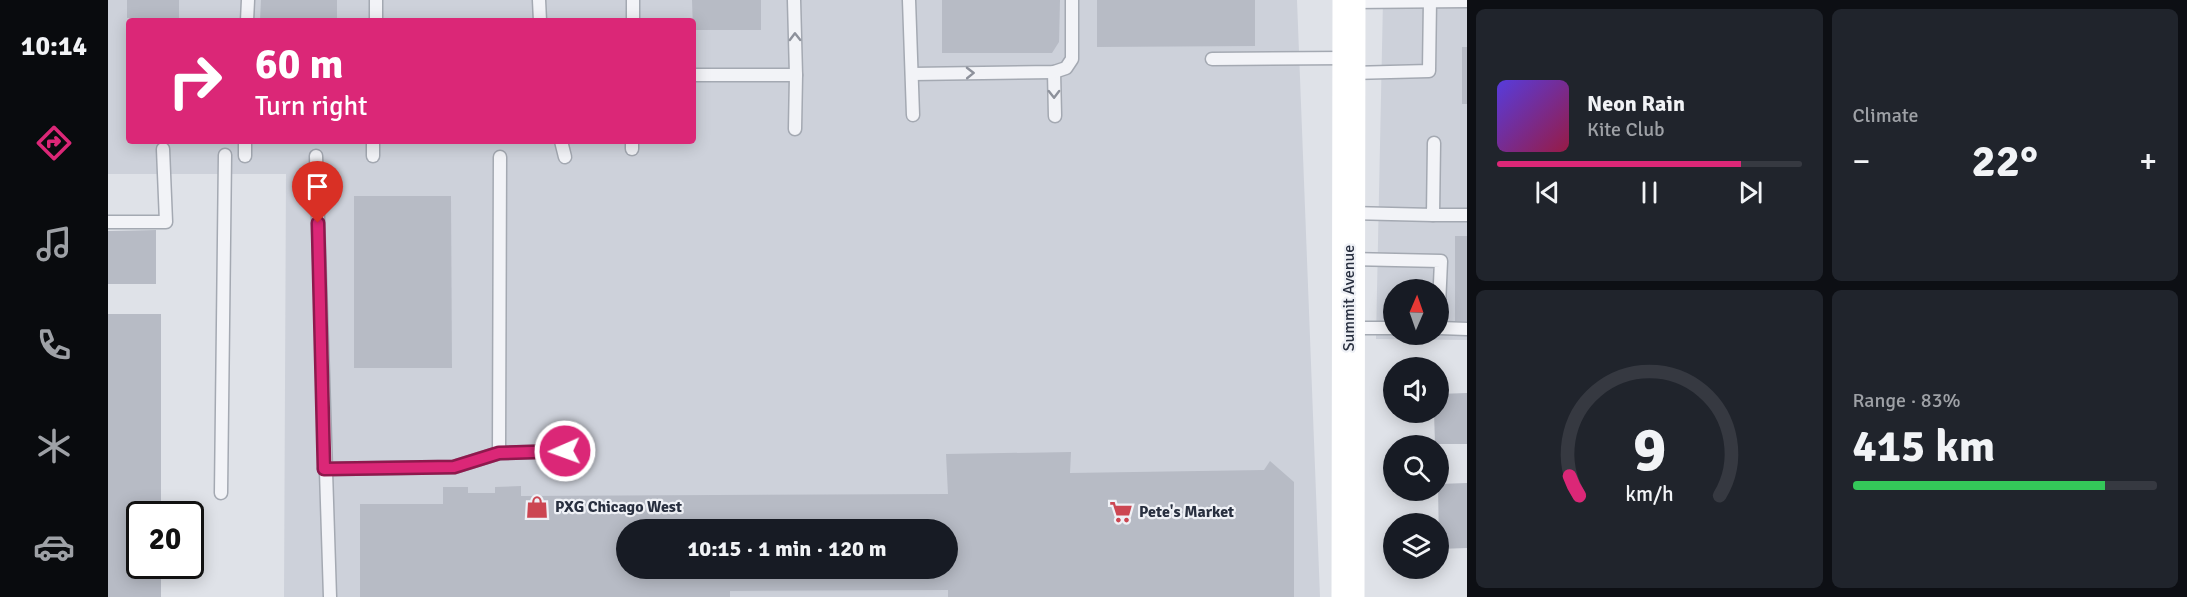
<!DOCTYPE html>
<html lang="en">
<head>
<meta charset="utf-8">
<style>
	:root { --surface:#171b24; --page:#20242c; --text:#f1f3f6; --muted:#9ea1a6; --line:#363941; --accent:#db2777 }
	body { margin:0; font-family:Signika,sans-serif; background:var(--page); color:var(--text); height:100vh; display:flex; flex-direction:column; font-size:22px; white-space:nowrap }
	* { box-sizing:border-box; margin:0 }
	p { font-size:20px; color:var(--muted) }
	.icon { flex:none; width:33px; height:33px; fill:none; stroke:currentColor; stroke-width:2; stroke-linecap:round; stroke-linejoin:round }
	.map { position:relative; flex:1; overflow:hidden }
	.side { display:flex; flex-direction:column; gap:9px; padding:9px; background:#0d0f14; width:720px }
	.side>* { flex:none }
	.banner { position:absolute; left:18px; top:18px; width:570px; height:126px; border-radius:6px; box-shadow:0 3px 15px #0003; background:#db2777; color:#fff; overflow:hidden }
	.needle { width:39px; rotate:2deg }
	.tools { position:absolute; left:1275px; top:279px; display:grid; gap:12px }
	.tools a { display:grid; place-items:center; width:66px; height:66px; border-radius:50%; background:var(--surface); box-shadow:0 3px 15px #0003; font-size:30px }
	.speed { position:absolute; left:18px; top:501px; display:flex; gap:12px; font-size:30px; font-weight:700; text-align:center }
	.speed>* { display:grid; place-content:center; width:78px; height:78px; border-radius:50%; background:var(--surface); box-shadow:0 3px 15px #0003; line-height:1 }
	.speed .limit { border:3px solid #111; border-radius:9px; background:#fff; color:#111 }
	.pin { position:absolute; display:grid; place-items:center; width:51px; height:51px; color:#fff; margin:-62px -26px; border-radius:50% 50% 50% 0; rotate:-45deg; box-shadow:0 0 6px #0007 }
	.pin .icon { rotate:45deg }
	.me { position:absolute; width:66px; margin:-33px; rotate:268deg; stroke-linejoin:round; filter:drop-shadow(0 0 4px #0008) }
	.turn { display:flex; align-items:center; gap:21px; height:126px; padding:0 30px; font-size:27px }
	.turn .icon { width:78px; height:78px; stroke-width:2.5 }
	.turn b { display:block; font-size:42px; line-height:51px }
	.big { font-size:45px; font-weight:800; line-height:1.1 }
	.side .widget { flex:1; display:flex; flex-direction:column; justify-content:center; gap:9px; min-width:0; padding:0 21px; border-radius:9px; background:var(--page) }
	.side .dial { align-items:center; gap:0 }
	.dial svg { height:156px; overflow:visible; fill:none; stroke:var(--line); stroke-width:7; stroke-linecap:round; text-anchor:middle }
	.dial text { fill:var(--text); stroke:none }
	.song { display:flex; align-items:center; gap:18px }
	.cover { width:72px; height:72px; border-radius:9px; background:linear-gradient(135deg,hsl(250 70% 55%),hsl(340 70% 35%)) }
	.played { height:6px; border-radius:3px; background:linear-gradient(90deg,var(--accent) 80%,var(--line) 80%) }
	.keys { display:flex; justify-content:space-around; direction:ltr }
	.heat { display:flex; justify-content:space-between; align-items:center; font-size:33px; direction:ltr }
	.charge { height:9px; border-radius:4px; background:linear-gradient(90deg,#34c759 83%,var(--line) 0) }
	.side .tiles { flex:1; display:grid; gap:9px; grid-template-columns:repeat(2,1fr) }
	.trip { position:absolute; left:508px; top:519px; width:342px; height:60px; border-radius:30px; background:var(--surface); box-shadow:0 3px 15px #0003; font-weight:800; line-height:60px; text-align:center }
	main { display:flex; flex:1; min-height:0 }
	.menu { display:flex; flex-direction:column; width:108px; justify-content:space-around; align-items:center; background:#090b0e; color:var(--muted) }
	.menu .icon { width:42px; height:42px }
	.menu .current { color:var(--accent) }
	.menu b { font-size:27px; color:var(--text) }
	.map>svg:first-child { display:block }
	.built { fill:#cdd1da; fill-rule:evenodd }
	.building { fill:#b7bbc5; fill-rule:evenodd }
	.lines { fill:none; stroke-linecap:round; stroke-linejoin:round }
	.lane-casing { stroke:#a4a9b2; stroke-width:15 }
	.lane { stroke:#f2f3f7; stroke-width:12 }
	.secondary { stroke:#fff; stroke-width:33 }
	.oneway { stroke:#8d919b }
	.route-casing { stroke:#8e194d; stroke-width:15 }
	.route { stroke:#db2777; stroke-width:10 }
	.labels { text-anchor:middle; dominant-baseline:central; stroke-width:4.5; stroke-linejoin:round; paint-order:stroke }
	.street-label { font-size:16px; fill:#282f3f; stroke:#eff1f6 }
	.poi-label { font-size:16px; font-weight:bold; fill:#282f3f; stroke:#eff1f6; text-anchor:start }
</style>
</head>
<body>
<main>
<nav class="menu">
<b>10:14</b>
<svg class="icon current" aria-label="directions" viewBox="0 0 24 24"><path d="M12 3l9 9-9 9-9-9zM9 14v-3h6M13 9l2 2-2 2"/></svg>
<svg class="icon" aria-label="music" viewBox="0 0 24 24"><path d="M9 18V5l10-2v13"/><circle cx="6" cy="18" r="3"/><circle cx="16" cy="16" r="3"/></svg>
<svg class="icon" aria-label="phone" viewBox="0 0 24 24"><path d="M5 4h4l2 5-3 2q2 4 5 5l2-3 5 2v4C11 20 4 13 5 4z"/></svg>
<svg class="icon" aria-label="climate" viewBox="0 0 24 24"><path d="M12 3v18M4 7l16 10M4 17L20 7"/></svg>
<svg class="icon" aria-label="car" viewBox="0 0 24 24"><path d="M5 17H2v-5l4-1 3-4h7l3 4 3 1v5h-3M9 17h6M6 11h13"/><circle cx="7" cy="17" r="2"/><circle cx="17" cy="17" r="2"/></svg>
</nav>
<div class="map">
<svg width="1359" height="597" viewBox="0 0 1359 597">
	<rect width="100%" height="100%" fill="#dfe2e8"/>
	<g class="built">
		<path d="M0,0h1189l23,597h-1036l2,-423h-178zM21,21h564v120h-564zM519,530h321v38h-321z"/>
		<path d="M1275,0h84v340l-91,-1zM1286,290h44v44h-44z"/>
	</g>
	<g class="building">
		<rect x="19" y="0" width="52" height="18"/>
		<path d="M153,0h76v21h-77z"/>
		<path d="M584,0h69v30h-68z"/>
		<path d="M834,0h118l-1,42 -7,11h-110z"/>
		<path d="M989,0h158v46l-158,1z"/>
		<rect x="1354" y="47" width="5" height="57"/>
		<path d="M246,196h97l1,172h-98z"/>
		<path d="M48,230v54h-48v-53z"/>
		<rect x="1347" y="236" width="12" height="89"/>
		<path d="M0,314h53v200h-21v52h21v31h-53z"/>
		<path d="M1359,393v51h-32l-1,-32h4v-18z"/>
		<path d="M963,452l-1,21 194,-3 6,-9 24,21v115h-346v-7l-218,1v6h-370v-93h83v-17h25v6h27v-6l26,-1v10l427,-2 -2,-40zM519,530h321v38h-321z"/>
		<path d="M1359,483v65l-28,1 -1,-65z"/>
	</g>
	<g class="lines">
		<g class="lane-casing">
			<g id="lane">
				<path d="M431,0l1,21"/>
				<path d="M686,0l2,75"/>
				<path d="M801,0l4,115"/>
				<path d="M1242,2l117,-1"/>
				<path d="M139,21l1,-21"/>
				<path d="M268,21v-21"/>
				<path d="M525,21v-21"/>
				<path d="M1104,59l136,-1"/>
				<path d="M946,72l1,44"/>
				<path d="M1243,73l78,-2 1,-71"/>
				<path d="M804,74l142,-2 12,-4 6,-9v-59"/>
				<path d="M585,75h103l-1,54"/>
				<path d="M453,141l4,16"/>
				<path d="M524,149v-8"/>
				<path d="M137,156v-15"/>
				<path d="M208,156l14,441"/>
				<path d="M265,156v-15"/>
				<path d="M392,157l-1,296 66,-2"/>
				<path d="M1242,213l83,2 1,-72"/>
				<path d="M1325,215h34"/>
				<path d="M0,222h58l-3,-73"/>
				<path d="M1242,259l91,2 -3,67"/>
				<path d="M1242,328h44"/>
				<path d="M1332,328l27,1"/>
				<path d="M216,469l130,-2 45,-14"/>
				<path d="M113,493l4,-338"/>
			</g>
		</g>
		<use href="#lane" class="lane"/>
		<path class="secondary" d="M1240,597l1,-597"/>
	</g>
	<defs><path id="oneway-chevron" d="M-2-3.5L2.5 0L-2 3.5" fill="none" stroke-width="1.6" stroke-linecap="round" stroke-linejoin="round" transform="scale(1.5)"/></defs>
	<g class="oneway">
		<use href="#oneway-chevron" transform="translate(687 37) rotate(-91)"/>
		<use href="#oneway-chevron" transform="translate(862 73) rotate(-1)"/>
		<use href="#oneway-chevron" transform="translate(946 94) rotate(89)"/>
	</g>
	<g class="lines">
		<g class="route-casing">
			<path id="route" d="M210,223l6,246 130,-2 45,-14 66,-2"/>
		</g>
		<use href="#route" class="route"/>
	</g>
	<defs>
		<g id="shop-bare" transform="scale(1.8)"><path d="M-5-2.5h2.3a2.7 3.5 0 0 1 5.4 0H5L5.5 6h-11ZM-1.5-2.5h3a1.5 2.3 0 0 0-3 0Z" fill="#cc4652" stroke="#eff1f6" stroke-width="2.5" paint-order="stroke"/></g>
		<g id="supermarket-bare" transform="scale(1.8)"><path d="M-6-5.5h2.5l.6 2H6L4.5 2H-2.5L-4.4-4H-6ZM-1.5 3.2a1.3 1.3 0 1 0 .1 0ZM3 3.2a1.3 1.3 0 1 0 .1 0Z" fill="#cc4652" stroke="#eff1f6" stroke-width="2.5" paint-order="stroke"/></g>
	</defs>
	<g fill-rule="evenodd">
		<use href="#shop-bare" x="429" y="507"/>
		<use href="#supermarket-bare" x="1013" y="512"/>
	</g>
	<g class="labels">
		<g class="street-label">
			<text transform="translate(1241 298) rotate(-90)">Summit Avenue</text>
		</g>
		<g class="poi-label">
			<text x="447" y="507">PXG Chicago West</text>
			<text x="1031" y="512">Pete's Market</text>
		</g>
	</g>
</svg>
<div class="tools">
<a><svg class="needle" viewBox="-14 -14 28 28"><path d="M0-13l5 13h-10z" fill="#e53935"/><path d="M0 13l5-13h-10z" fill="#9ea1a6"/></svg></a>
<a><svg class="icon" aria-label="sound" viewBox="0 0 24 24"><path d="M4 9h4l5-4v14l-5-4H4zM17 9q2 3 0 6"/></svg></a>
<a><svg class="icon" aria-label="search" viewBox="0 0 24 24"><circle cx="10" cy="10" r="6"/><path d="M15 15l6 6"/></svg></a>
<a><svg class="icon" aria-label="layers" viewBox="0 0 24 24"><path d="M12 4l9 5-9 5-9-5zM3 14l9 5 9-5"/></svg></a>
</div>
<div class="speed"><div class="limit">20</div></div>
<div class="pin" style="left:210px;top:223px;background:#d93025"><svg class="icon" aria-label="arrive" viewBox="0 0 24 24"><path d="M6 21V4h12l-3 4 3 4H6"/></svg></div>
<svg class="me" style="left:457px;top:451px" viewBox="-20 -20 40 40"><circle r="17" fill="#db2777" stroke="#fff" stroke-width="3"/><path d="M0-11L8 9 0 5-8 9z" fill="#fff"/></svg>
<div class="trip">10:15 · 1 min · 120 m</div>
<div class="banner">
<div class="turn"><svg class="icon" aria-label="right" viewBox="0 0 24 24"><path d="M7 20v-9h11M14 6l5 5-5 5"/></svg><div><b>60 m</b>Turn right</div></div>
</div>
</div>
<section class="side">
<div class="tiles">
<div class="widget">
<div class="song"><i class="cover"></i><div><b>Neon Rain</b><p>Kite Club</p></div></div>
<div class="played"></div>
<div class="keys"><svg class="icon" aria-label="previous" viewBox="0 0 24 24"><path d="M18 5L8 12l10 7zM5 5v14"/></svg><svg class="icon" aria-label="pause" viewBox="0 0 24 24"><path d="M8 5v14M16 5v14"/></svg><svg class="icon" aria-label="next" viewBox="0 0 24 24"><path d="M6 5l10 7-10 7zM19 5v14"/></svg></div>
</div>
<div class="widget"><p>Climate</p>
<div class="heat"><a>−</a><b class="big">22°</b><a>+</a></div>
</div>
<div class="widget dial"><svg viewBox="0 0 100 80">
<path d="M14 69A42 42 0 1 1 86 69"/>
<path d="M14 69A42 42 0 0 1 9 59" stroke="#db2777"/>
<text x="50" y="56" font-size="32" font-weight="700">9</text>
<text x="50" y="72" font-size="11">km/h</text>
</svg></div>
<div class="widget"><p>Range · 83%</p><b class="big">415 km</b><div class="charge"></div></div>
</div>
</section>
</main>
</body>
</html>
